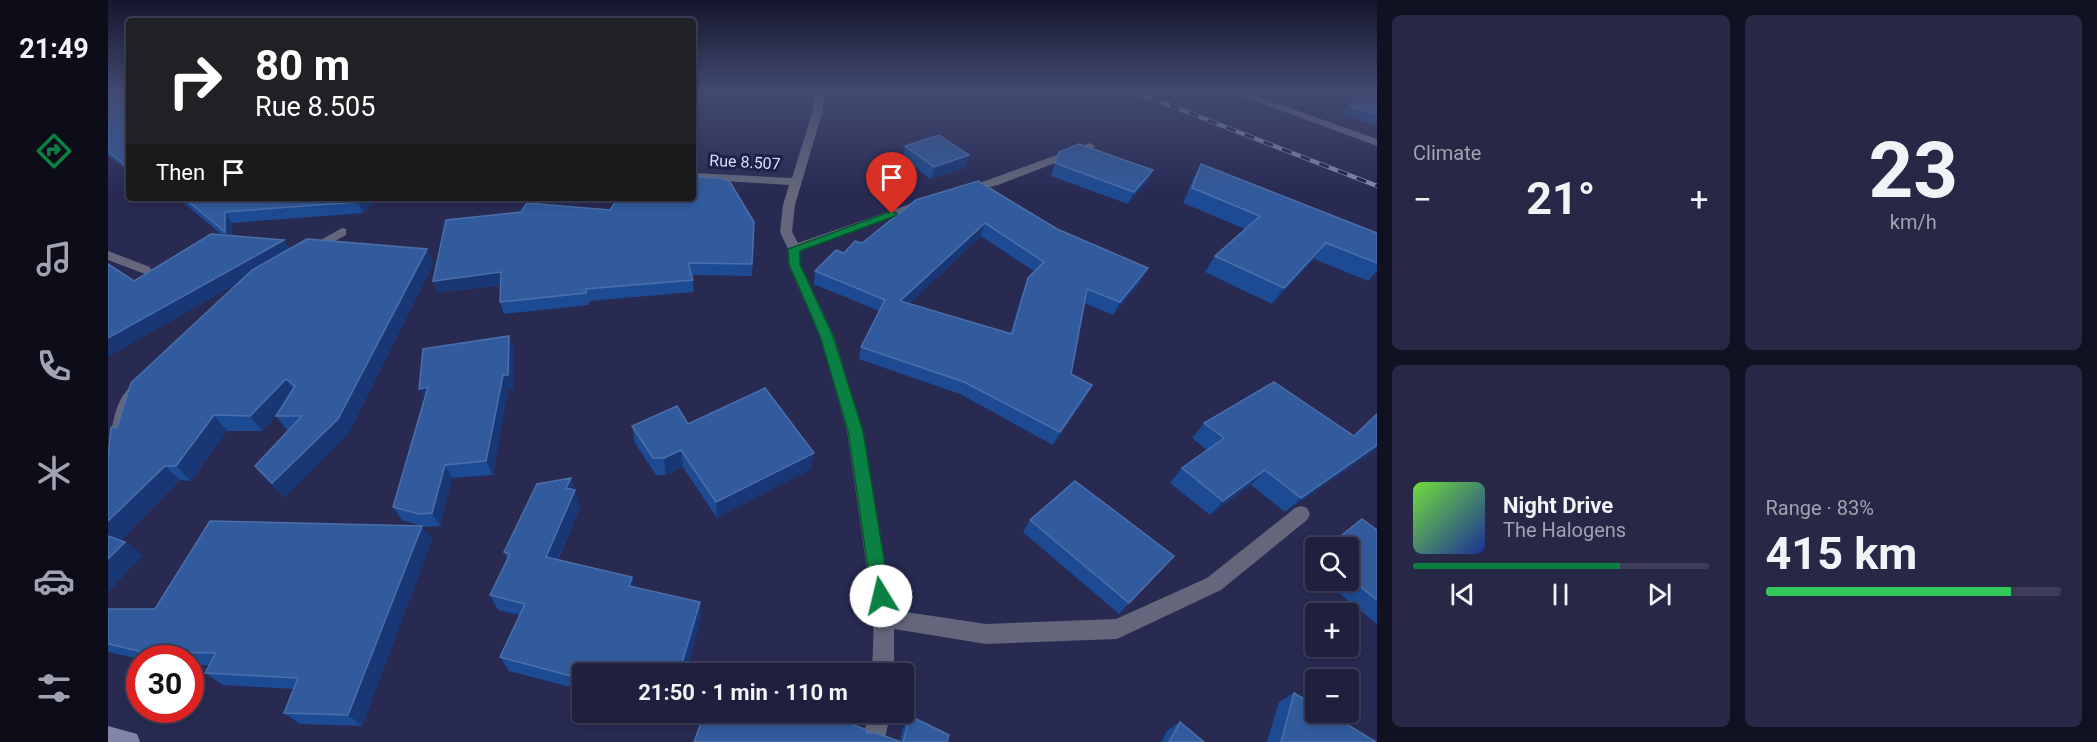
<!DOCTYPE html>
<html lang="en">
<head>
<meta charset="utf-8">
<style>
	:root { --surface:#1e203e; --page:#262845; --text:#f1f3f6; --muted:#a1a3b0; --line:#3c3e58; --accent:#0b8043 }
	body { margin:0; font-family:Roboto,sans-serif; background:var(--page); color:var(--text); height:100vh; display:flex; flex-direction:column; font-size:22px; white-space:nowrap }
	* { box-sizing:border-box; margin:0 }
	p { font-size:20px; color:var(--muted) }
	.icon { flex:none; width:33px; height:33px; fill:none; stroke:currentColor; stroke-width:2; stroke-linecap:round; stroke-linejoin:round }
	.map { position:relative; flex:1; overflow:hidden }
	.side { display:flex; flex-direction:column; gap:15px; padding:15px; background:#101222; width:720px }
	.side>* { flex:none }
	.banner { position:absolute; left:18px; top:18px; width:570px; height:183px; border-radius:6px; box-shadow:0 3px 9px #0003,0 0 0 2px var(--line); background:#202124; color:#fff; overflow:hidden }
	.fabs { position:absolute; left:1197px; top:537px; display:grid; gap:12px }
	.fabs a { display:grid; place-items:center; width:54px; height:54px; border-radius:6px; background:var(--surface); box-shadow:0 3px 9px #0003,0 0 0 2px var(--line); font-size:30px }
	.speed { position:absolute; left:18px; top:645px; display:flex; gap:12px; font-size:30px; font-weight:700; text-align:center }
	.speed>* { display:grid; place-content:center; width:78px; height:78px; border-radius:50%; background:var(--surface); box-shadow:0 3px 9px #0003,0 0 0 2px var(--line); line-height:1 }
	.speed .limit { border:9px solid #d22; background:#fff; color:#111 }
	.pin { position:absolute; display:grid; place-items:center; width:51px; height:51px; color:#fff; margin:-62px -26px; border-radius:50% 50% 50% 0; rotate:-45deg; box-shadow:0 0 6px #0007 }
	.pin .icon { rotate:45deg }
	.me { position:absolute; width:66px; margin:-33px; rotate:351deg; stroke-linejoin:round; filter:drop-shadow(0 0 4px #0008) }
	.turn { display:flex; align-items:center; gap:21px; height:126px; padding:0 30px; font-size:27px }
	.turn .icon { width:78px; height:78px; stroke-width:2.5 }
	.turn b { display:block; font-size:42px; line-height:51px }
	.then { display:flex; align-items:center; height:57px; padding:0 30px; background:#0003; gap:12px; font-size:22px }
	.big { font-size:45px; font-weight:700; line-height:1.1 }
	.side .card { flex:1; display:flex; flex-direction:column; justify-content:center; gap:9px; min-width:0; padding:0 21px; border-radius:9px; background:var(--page) }
	.side .dial { align-items:center; gap:0 }
	.dial b { font-size:78px; line-height:1 }
	.song { display:flex; align-items:center; gap:18px }
	.cover { width:72px; height:72px; border-radius:9px; background:linear-gradient(135deg,hsl(100 70% 55%),hsl(230 70% 35%)) }
	.played { height:6px; border-radius:3px; background:linear-gradient(90deg,var(--accent) 70%,var(--line) 70%) }
	.keys { display:flex; justify-content:space-around; direction:ltr }
	.heat { display:flex; justify-content:space-between; align-items:center; font-size:33px; direction:ltr }
	.charge { height:9px; border-radius:4px; background:linear-gradient(90deg,#34c759 83%,var(--line) 0) }
	.side .tiles { flex:1; display:grid; gap:15px; grid-template-columns:repeat(2,1fr) }
	.trip { position:absolute; left:464px; top:663px; width:342px; height:60px; border-radius:6px; background:var(--surface); box-shadow:0 3px 9px #0003,0 0 0 2px var(--line); font-weight:700; line-height:60px; text-align:center }
	main { display:flex; flex:1; min-height:0 }
	.menu { display:flex; flex-direction:column; width:108px; justify-content:space-around; align-items:center; background:#0c0d19; color:var(--muted) }
	.menu .icon { width:42px; height:42px }
	.menu .on { color:var(--accent) }
	.menu b { font-size:27px; color:var(--text) }
	.map>svg:first-child { display:block }
	.lines { fill:none; stroke-linecap:round; stroke-linejoin:round }
	.street { fill:#64677b; fill-rule:evenodd }
	.secondary { fill:#8286a6; fill-rule:evenodd }
	.rail-casing { stroke:#8689a9; stroke-width:4.5 }
	.rail { stroke:#1f2047; stroke-width:3; stroke-dasharray:10; stroke-linecap:butt }
	.wall { fill:#1c4b93; fill-rule:evenodd }
	.shaded-wall { fill:#183774 }
	.building { fill:#315b9d; stroke:#4b6fab; stroke-width:1.5; fill-rule:evenodd }
	.route { fill:#0b8043; stroke:#07532c; stroke-width:1.5 }
	.labels { text-anchor:middle; dominant-baseline:central; stroke-width:6; stroke-linejoin:round; paint-order:stroke }
	.far-street-label { font-size:16px; fill:#d9ddf7; stroke:#1f2047 }
</style>
</head>
<body>
<main>
<nav class="menu">
<b>21:49</b>
<svg class="icon on" aria-label="directions" viewBox="0 0 24 24"><path d="M12 3l9 9-9 9-9-9zM9 14v-3h6M13 9l2 2-2 2"/></svg>
<svg class="icon" aria-label="music" viewBox="0 0 24 24"><path d="M9 18V5l10-2v13"/><circle cx="6" cy="18" r="3"/><circle cx="16" cy="16" r="3"/></svg>
<svg class="icon" aria-label="phone" viewBox="0 0 24 24"><path d="M5 4h4l2 5-3 2q2 4 5 5l2-3 5 2v4C11 20 4 13 5 4z"/></svg>
<svg class="icon" aria-label="climate" viewBox="0 0 24 24"><path d="M12 3v18M4 7l16 10M4 17L20 7"/></svg>
<svg class="icon" aria-label="car" viewBox="0 0 24 24"><path d="M5 17H2v-5l4-1 3-4h7l3 4 3 1v5h-3M9 17h6M6 11h13"/><circle cx="7" cy="17" r="2"/><circle cx="17" cy="17" r="2"/></svg>
<svg class="icon" aria-label="filters" viewBox="0 0 24 24"><path d="M4 7h16M4 17h16"/><circle cx="9" cy="7" r="2"/><circle cx="15" cy="17" r="2"/></svg>
</nav>
<div class="map">
<svg width="1269" height="742" viewBox="0 0 1269 742">
	<rect width="100%" height="100%" fill="#282a52"/>
	<g class="lines">
		<g class="street">
			<path d="M707,91h10l-3,22 -27,92 -3,27 6,11 121,-42h8l2,2 -129,48v13l34,72 29,95 30,179 93,14 130,-5 91,-41 88,-70 6,-2 6,2 3,6 -3,6 -86,70 -104,49 -131,5 -92,-15v45h-22l2,-56 -27,-187 -27,-95 -32,-72v-15l-8,-17 3,-27 6,-20 -96,-6v-6l99,5 20,-65z"/>
			<path d="M1120,91h15l134,48v7z"/>
			<path d="M982,143l5,3 -1,2 -96,37 -32,8 -6,-3z"/>
			<path d="M234,228l4,1v6l-33,18h-8l-2,-3z"/>
			<path d="M0,251l42,16 1,3 -6,4 -37,-14z"/>
			<path d="M28,384l5,2 3,4c-5,8 -15,14 -17,23 -7,20 6,70 -19,78 0,-29 0,-96 28,-107z"/>
			<path d="M761,712h22l-7,30h-22z"/>
		</g>
		<path class="secondary" d="M0,726l29,8 3,8h-32z"/>
		<g class="rail-casing">
			<path id="rail" d="M1025,91l244,95"/>
		</g>
		<use href="#rail" class="rail"/>
	</g>
	<g class="wall">
		<path d="M0,91h21v81l-21,-17z"/>
		<path d="M1269,91v32l-2,2 -33,-10 7,-9z"/>
		<path d="M797,146l60,22 -34,11 -28,-21z"/>
		<path d="M951,152l88,30 -19,22 -77,-28z"/>
		<path d="M1093,164l176,69v38l-9,10 -54,-22 -42,45 -67,-32 10,-16 30,-27 -62,-26 10,-24z"/>
		<path d="M870,181l164,99 -29,35 -29,-12 -13,71 15,23 -33,48 -93,-51 -101,-35 2,-12 18,-36 -65,-27 1,-13 29,-18zM873,236l54,36 -7,6 -5,13 -13,43 -101,-30z"/>
		<path d="M70,198h200l-15,15 -131,10v13l52,4 6,9h137l6,15 -85,170 -63,63 -17,-16 -13,-15 33,-35 -12,-15 1,-1 -15,16h-35l-36,50 -11,-1 -59,60 4,2 18,13 -35,37 9,-164 118,-143 -101,-4 88,-46z"/>
		<path d="M502,210l144,12 -2,54 -60,-1 2,17 -105,9v4l-85,9 -4,-12v-17l-62,8z"/>
		<path d="M406,351v38l-6,1 -15,85 -41,3 -12,48 -13,1 -5,-1 10,14 -70,186 -62,-2 -16,-11 10,-24 -71,-4 -18,-12 5,-8h-20v-7l-50,1 -32,-7v-43h47l267,-83 -20,-6 -9,-13z"/>
		<path d="M1096,423l150,13 23,13 -92,63 -34,-27 -41,30 -40,-32 12,-15 25,-18 -15,-12z"/>
		<path d="M580,424l126,29 -3,16 -94,49 -34,-51 -17,8h-10l-21,-32 -3,-17z"/>
		<path d="M468,494l4,13 -22,53 74,17 2,11 66,14 1,15 -13,48 -106,9v16l-73,-19 -9,-14 20,-42 -22,-5 -8,-15 17,-36 -3,-7z"/>
		<path d="M922,520l144,36 -55,58 -96,-82z"/>
		<path d="M1269,530v94l-54,-44h25v-32z"/>
		<path d="M1208,556v18l-12,-9z"/>
		<path d="M1186,693l82,49h-109l12,-40z"/>
		<path d="M802,716l37,26h-253l173,-9 33,9 3,-14z"/>
		<path d="M1072,722l24,20h-43l6,-11z"/>
	</g>
	<g class="shaded-wall">
		<path d="M861,155l-4,13 -34,11 3,-12z"/>
		<path d="M1045,170l-6,12 -19,22 6,-12z"/>
		<path d="M254,198h16l-15,15 -5,-11z"/>
		<path d="M117,212l7,11v20l-7,-11z"/>
		<path d="M877,223l-4,13 -83,78 2,-13z"/>
		<path d="M176,240l8,13 -184,104v-19z"/>
		<path d="M1218,243l-12,16 -42,45 12,-16z"/>
		<path d="M319,249l6,15 -85,170 -63,63 -13,-14z"/>
		<path d="M1040,268l-6,12 -29,35 7,-13z"/>
		<path d="M393,272l4,12 -67,9 -5,-12z"/>
		<path d="M401,336l5,15v38l-6,1 -15,85 -7,-14z"/>
		<path d="M178,379l11,16 -35,36 -12,-15z"/>
		<path d="M984,385l-6,12 -33,48 7,-13z"/>
		<path d="M320,387l-2,16 -7,-14z"/>
		<path d="M106,415l13,16 -36,50 -15,-15z"/>
		<path d="M1269,445v4l-92,63 16,-14z"/>
		<path d="M573,450l2,17 -17,8 -2,-17z"/>
		<path d="M706,453l-3,16 -94,49 -1,-16z"/>
		<path d="M337,465l7,13 -12,48 -8,-13z"/>
		<path d="M57,466l15,14 -65,66 -7,-5v-20z"/>
		<path d="M1157,470l-14,15 -41,30 13,-14z"/>
		<path d="M463,478l9,29 -28,65 -6,-15 20,-69z"/>
		<path d="M314,526l10,14 -70,186 -14,-11z"/>
		<path d="M17,542l18,13 -35,37v-33z"/>
		<path d="M524,577l3,15 -6,-6z"/>
		<path d="M592,602l1,15 -16,57 -3,-11z"/>
	</g>
	<g class="building">
		<path d="M0,91h21v77l-21,-17z"/>
		<path d="M1253,91h16v23l-28,-8z"/>
		<path d="M831,135l30,20 -35,12 -29,-21z"/>
		<path d="M971,144l74,26 -19,22 -79,-29 4,-11z"/>
		<path d="M1093,164l176,69v30l-51,-20 -42,45 -69,-32 45,-40 -68,-28z"/>
		<path d="M585,177l27,1 10,4 24,40 -2,42 -64,-1 5,17 -107,9v4l-86,9 1,-30 -68,9 13,-61 75,-8 6,-9 83,7 8,-12h75z"/>
		<path d="M870,181l79,48 91,39 -28,34 -33,-13 -16,85 21,11 -32,47 -96,-50 -103,-35 24,-47 -70,-29 21,-21 8,3 11,-12 7,2 54,-43zM877,223l59,39 -16,16 -16,56 -112,-33z"/>
		<path d="M76,198h178l-4,4 -133,10v20z"/>
		<path d="M103,234l73,6 -176,98v-74l26,17z"/>
		<path d="M199,239l120,10 -89,170 -66,64 -17,-17 47,-50h-26l19,-30 -9,-7 -36,37 -36,-1 -38,51h-11l-57,55v-63l3,-31 6,1 14,-45 121,-113z"/>
		<path d="M401,336l-1,39h-5l-17,86 -41,4 -13,48 -13,1 -26,-7 35,-120 -9,2 4,-40z"/>
		<path d="M1166,382l80,54 23,-22v31l-76,53 -36,-28 -42,31 -41,-33 42,-30 -20,-15z"/>
		<path d="M657,388l49,65 -98,49 -35,-52 -17,8h-11l-21,-32 45,-20 11,18z"/>
		<path d="M463,478l-5,10 9,2 -29,67 86,20 -3,9 71,16 -18,61 30,11h-130v5l-82,-22 25,-53 -35,-9 20,-41 -6,-2 33,-68z"/>
		<path d="M967,481l99,75 -45,47 -99,-83z"/>
		<path d="M1254,519l15,11v70l-29,-23v-29h-22z"/>
		<path d="M102,521l212,5 -74,189 -64,-2 14,-35 -93,-5 11,-20 -73,-1 -35,-8v-35h47z"/>
		<path d="M0,536l17,6 -17,17z"/>
		<path d="M1186,693l22,13v6h11l49,30h-95z"/>
		<path d="M597,712h114l46,17 2,4h9l25,9h-207z"/>
		<path d="M802,716l39,19 -2,7h-44z"/>
		<path d="M1072,722l24,20h-35z"/>
	</g>
	<linearGradient id="sky" x2="0" y2="1"><stop stop-color="#16172d"/><stop offset="0.47" stop-color="#424a71"/><stop offset="1" stop-color="#424a71" stop-opacity="0"/></linearGradient>
	<rect width="1269" height="195" fill="url(#sky)"/>
	<path class="route" d="M784,211l5,3 -2,2 -95,35v13l33,72 30,95 27,165 -3,6 -6,2 -7,-2 -2,-6 -24,-165 -28,-95 -31,-72 -1,-15z"/>
	<g class="labels">
		<g class="far-street-label">
			<text transform="translate(637 162) rotate(3)">Rue 8.507</text>
		</g>
	</g>
</svg>
<div class="fabs">
<a><svg class="icon" aria-label="search" viewBox="0 0 24 24"><circle cx="10" cy="10" r="6"/><path d="M15 15l6 6"/></svg></a>
<a>+</a>
<a>−</a>
</div>
<div class="speed"><div class="limit">30</div></div>
<div class="pin" style="left:784px;top:214px;background:#d93025"><svg class="icon" aria-label="arrive" viewBox="0 0 24 24"><path d="M6 21V4h12l-3 4 3 4H6"/></svg></div>
<svg class="me" style="left:773px;top:596px" viewBox="-20 -20 40 40"><circle r="19" fill="#fff"/><path d="M0-13L10 11 0 6-10 11z" fill="#0b8043"/></svg>
<div class="trip">21:50 · 1 min · 110 m</div>
<div class="banner">
<div class="turn"><svg class="icon" aria-label="right" viewBox="0 0 24 24"><path d="M7 20v-9h11M14 6l5 5-5 5"/></svg><div><b>80 m</b>Rue 8.505</div></div>
<div class="then">Then<svg class="icon" aria-label="arrive" viewBox="0 0 24 24"><path d="M6 21V4h12l-3 4 3 4H6"/></svg></div>
</div>
</div>
<section class="side">
<div class="tiles">
<div class="card"><p>Climate</p>
<div class="heat"><a>−</a><b class="big">21°</b><a>+</a></div>
</div>
<div class="card dial"><b>23</b><p>km/h</p></div>
<div class="card">
<div class="song"><i class="cover"></i><div><b>Night Drive</b><p>The Halogens</p></div></div>
<div class="played"></div>
<div class="keys"><svg class="icon" aria-label="previous" viewBox="0 0 24 24"><path d="M18 5L8 12l10 7zM5 5v14"/></svg><svg class="icon" aria-label="pause" viewBox="0 0 24 24"><path d="M8 5v14M16 5v14"/></svg><svg class="icon" aria-label="next" viewBox="0 0 24 24"><path d="M6 5l10 7-10 7zM19 5v14"/></svg></div>
</div>
<div class="card"><p>Range · 83%</p><b class="big">415 km</b><div class="charge"></div></div>
</div>
</section>
</main>
</body>
</html>
